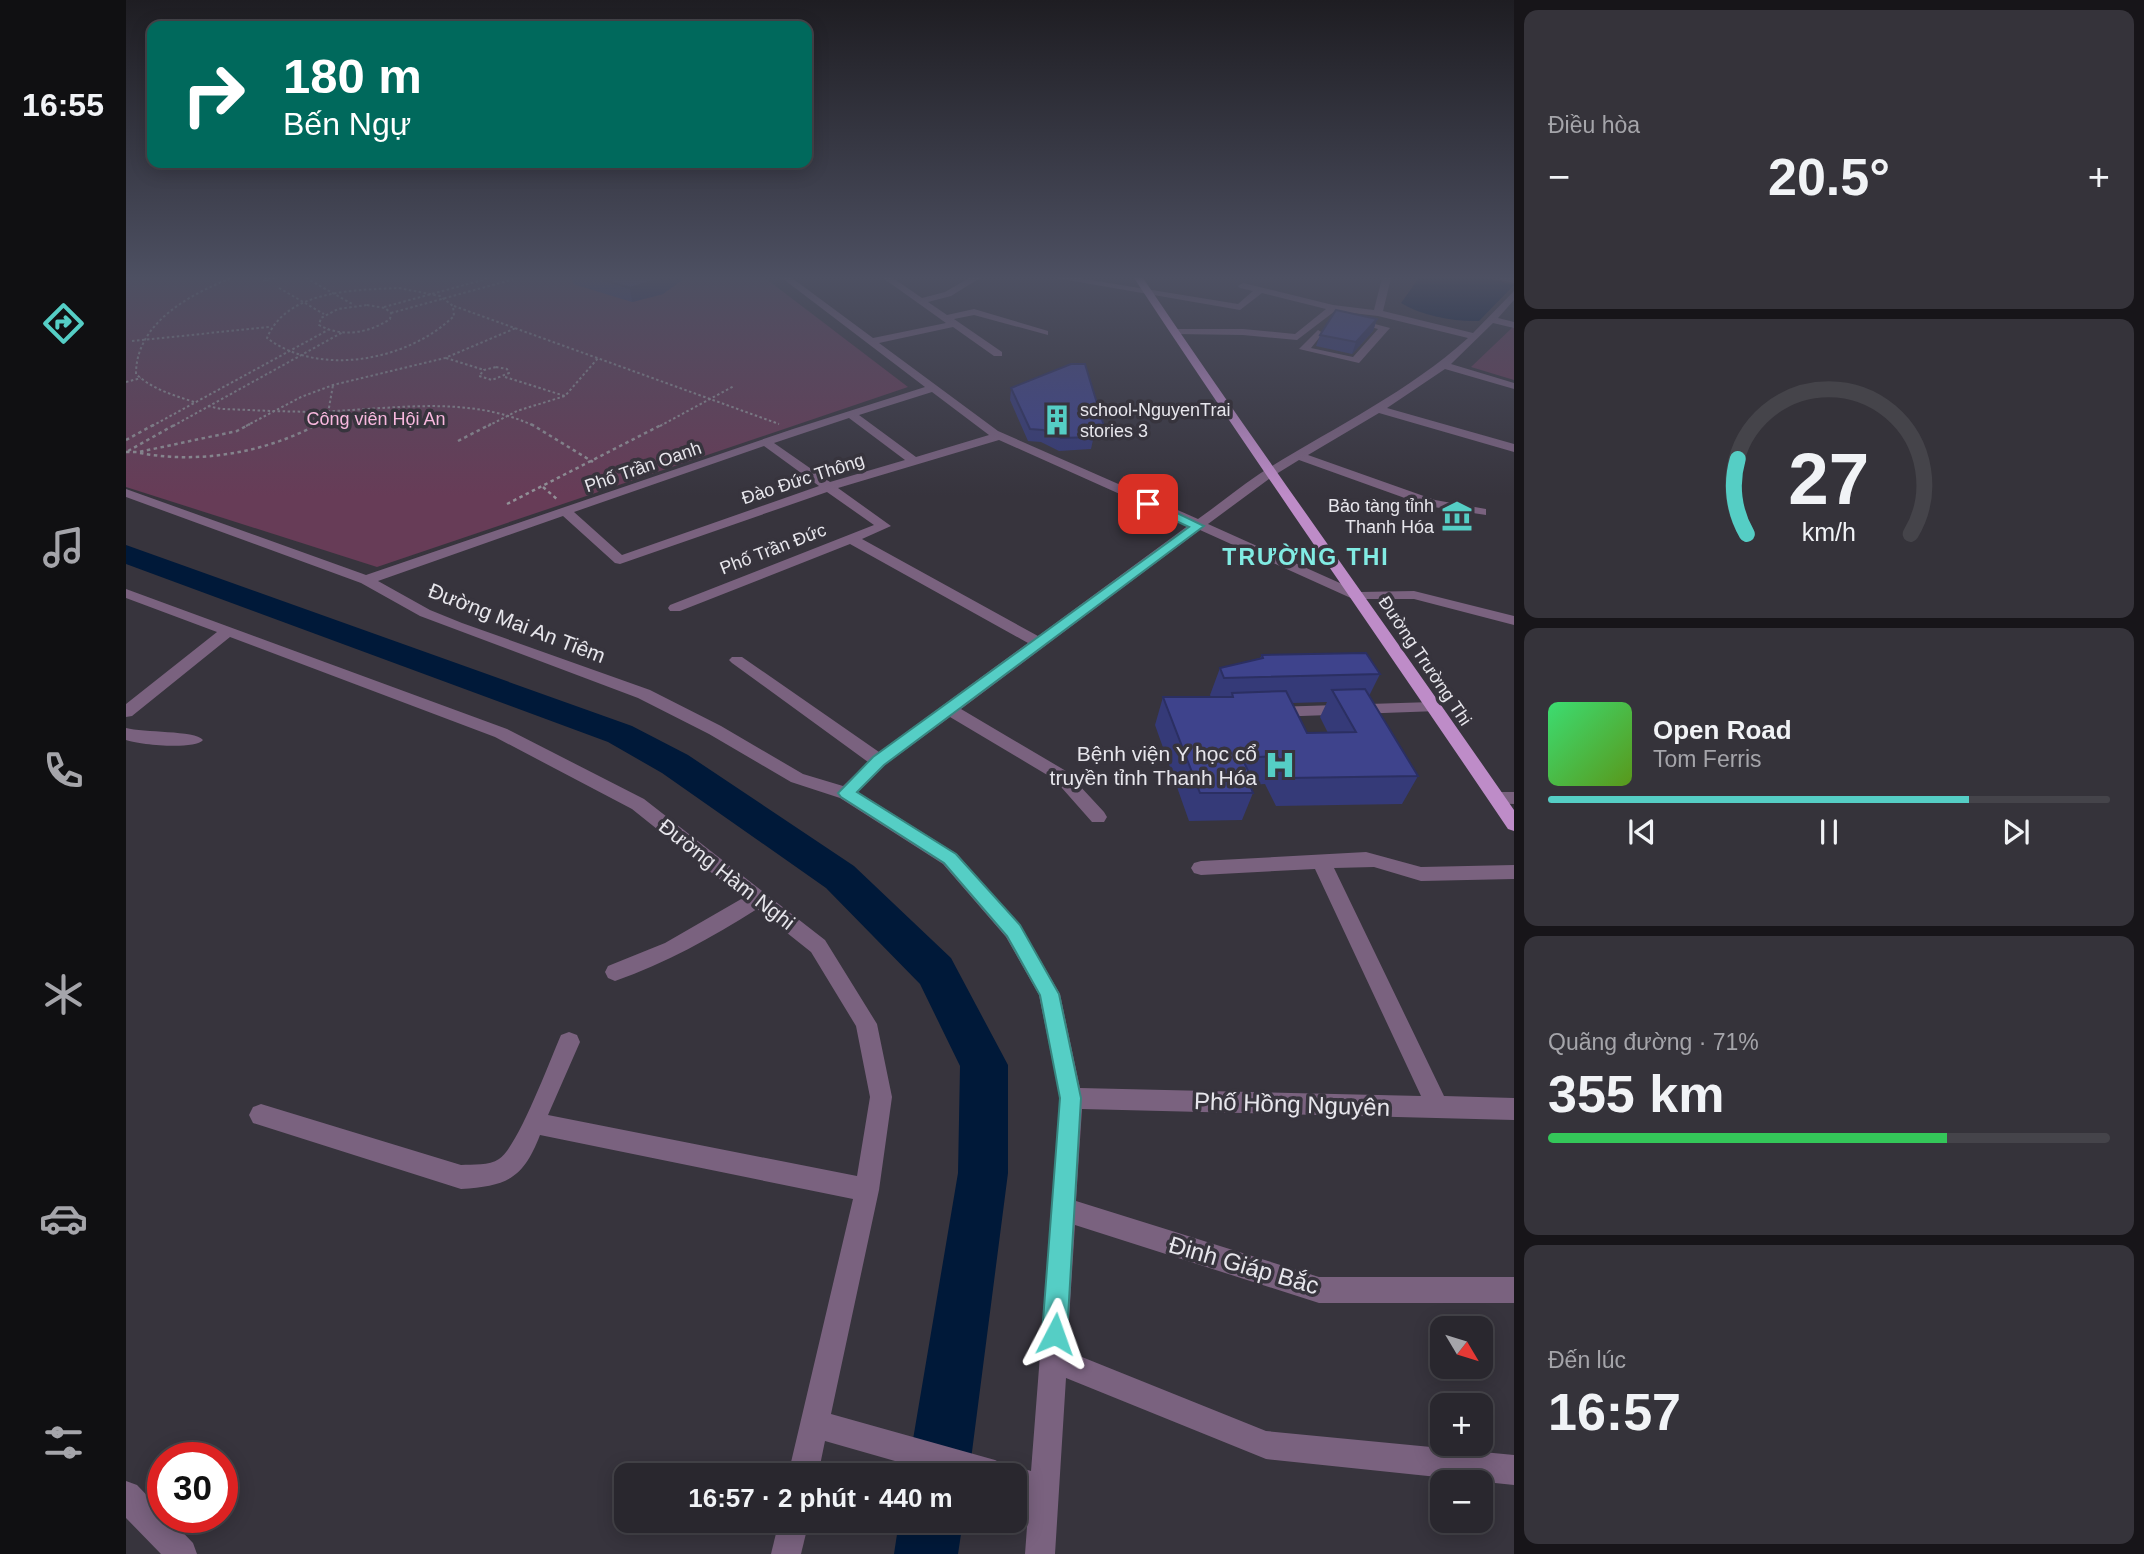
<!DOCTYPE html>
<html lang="vi">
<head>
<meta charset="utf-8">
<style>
	:root { --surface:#29272e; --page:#35333a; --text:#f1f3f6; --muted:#a5a5aa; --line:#45444a; --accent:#55cec5 }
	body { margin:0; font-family:Helvetica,sans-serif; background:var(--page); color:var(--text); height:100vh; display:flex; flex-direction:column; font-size:26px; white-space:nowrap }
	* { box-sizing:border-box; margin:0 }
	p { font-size:23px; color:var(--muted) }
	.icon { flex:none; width:38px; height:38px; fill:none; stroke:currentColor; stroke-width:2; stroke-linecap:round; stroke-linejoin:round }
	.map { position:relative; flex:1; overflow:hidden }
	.side { display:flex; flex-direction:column; gap:10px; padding:10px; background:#171519; width:630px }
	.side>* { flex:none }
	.banner { position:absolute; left:21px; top:21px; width:665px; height:147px; border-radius:14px; box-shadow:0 4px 18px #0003,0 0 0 2px var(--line); background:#00695c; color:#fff; overflow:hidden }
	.needle { width:46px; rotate:128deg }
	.tools { position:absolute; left:1304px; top:1316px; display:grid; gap:14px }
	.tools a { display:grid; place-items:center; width:63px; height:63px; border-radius:14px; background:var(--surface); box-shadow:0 4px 18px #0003,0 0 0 2px var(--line); font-size:35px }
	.speed { position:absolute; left:21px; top:1442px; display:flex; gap:14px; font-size:35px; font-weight:700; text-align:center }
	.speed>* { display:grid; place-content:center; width:91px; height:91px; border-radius:50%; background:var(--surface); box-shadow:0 4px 18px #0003,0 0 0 2px var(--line); line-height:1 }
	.speed .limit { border:10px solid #d22; background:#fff; color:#111 }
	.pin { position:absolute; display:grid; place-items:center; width:60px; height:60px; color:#fff; margin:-30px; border-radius:14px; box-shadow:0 4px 10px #0006 }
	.me { position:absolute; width:77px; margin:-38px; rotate:4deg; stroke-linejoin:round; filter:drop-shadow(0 0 5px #0008) }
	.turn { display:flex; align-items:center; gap:24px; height:147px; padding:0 21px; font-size:32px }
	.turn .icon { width:91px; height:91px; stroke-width:2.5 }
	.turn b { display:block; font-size:49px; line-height:60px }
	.big { font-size:52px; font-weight:800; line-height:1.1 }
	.side .tile { flex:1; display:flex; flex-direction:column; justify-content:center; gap:10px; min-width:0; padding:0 24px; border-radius:14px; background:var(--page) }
	.side .dial { align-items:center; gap:0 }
	.dial svg { height:182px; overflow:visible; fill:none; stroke:var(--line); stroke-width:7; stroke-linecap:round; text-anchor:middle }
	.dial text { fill:var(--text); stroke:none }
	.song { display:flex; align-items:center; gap:21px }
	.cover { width:84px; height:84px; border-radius:10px; background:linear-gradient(135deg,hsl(140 70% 55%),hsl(90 70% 35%)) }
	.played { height:7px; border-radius:4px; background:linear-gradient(90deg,var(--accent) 75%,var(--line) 75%) }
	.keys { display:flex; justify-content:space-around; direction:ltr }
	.heat { display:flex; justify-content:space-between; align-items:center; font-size:38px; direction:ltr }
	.charge { height:10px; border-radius:5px; background:linear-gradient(90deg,#34c759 71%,var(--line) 0) }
	.trip { position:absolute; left:488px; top:1463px; width:413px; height:70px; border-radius:14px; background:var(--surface); box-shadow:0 4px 18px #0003,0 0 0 2px var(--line); font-weight:800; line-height:70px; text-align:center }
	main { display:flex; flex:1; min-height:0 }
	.tab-bar { display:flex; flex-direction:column; width:126px; justify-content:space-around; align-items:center; background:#101012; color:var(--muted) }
	.tab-bar .icon { width:49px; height:49px }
	.tab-bar .on { color:var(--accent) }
	.tab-bar b { font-size:32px; color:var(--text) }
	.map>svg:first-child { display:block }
	.green { fill:#673c57 }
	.water { fill:#001939 }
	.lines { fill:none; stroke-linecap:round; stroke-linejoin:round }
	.river { fill:#001939; fill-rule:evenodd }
	.path-far1 { stroke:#929097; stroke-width:2; stroke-dasharray:2.5 2.5; stroke-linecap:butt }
	.path { stroke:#929097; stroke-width:2.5; stroke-dasharray:3.5 3.5; stroke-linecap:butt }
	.minor { fill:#7a627f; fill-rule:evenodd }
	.major { fill:#be8cc8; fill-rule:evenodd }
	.wall { fill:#353a78; fill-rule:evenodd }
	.shaded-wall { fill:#2b2f62 }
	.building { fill:#3e438c; stroke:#2b2f62; stroke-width:2 }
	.route { fill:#55cec5; stroke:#378680; stroke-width:2 }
	.labels { text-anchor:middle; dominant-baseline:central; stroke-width:7; stroke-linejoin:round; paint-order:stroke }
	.far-poi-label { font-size:18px; fill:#e7e6ec; stroke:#37343d; text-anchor:start }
	.far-park-label { font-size:18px; fill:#f8b8de; stroke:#37343d }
	.far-street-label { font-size:18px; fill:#e7e6ec; stroke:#37343d }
	.street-label { font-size:21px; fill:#e7e6ec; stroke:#37343d }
	.poi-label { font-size:21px; fill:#e7e6ec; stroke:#37343d; text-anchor:end }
	.far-district-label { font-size:23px; font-weight:bold; letter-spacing:2px; fill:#81ebe3; stroke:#37343d }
	.near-street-label { font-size:24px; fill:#e7e6ec; stroke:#37343d }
</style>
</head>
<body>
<main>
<nav class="tab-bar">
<b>16:55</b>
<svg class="icon on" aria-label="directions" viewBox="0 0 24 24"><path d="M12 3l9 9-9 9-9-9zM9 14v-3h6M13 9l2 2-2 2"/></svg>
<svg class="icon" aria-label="music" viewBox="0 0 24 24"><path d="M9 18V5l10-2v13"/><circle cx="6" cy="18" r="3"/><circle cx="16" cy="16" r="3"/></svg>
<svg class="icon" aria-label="phone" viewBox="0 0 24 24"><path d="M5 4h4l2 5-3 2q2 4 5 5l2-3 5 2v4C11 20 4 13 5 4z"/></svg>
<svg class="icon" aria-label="climate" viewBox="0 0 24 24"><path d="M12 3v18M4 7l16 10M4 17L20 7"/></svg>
<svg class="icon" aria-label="car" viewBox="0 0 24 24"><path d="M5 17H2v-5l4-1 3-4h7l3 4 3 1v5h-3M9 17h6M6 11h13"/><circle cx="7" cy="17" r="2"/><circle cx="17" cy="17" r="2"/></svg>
<svg class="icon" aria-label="filters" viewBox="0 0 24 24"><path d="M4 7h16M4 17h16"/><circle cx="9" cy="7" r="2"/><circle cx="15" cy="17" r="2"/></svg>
</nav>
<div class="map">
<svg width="1388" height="1554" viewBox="0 0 1388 1554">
	<rect width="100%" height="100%" fill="#37343d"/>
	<g class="green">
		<path d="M0,278h639l143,109 -531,180 -251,-80z"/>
		<path d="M1388,326v54l-43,-13z"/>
	</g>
	<path class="water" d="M1293,278h67l28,7 -35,36c-24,1 -57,-5 -78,-18z"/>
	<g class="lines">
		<g class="river">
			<path d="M0,545l506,181 56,29 166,111 97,92 57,107v108l-39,302h-62l51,-302 2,-107 -40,-82 -94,-96 -164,-115 -54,-31 -482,-178z"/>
			<path d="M773,1521h64l-5,33h-64z"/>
		</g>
		<g class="path-far1">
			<path d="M180,278l48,27"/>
			<path d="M153,288l45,26"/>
			<path d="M273,288l41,8 13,10 1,10c-45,44 -134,62 -187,22 20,-48 87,-48 132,-50z"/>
			<path d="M241,305l18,3 6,5 -1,6c-21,14 -48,19 -71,6l2,-7 17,-9z"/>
			<path d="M328,306l325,118"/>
			<path d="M258,307l106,-29"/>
			<path d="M265,313l127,-35"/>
			<path d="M6,341l137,-14"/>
			<path d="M320,358l38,12"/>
			<path d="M370,367l11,2 2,4 -17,7 -13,-4 5,-6z"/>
			<path d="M379,377l60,19"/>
			<path d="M0,382l15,-4"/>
			<path d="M68,402c-21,-7 -42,-13 -58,-28 0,-51 53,-79 95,-96"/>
			<path d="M82,406l13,3c37,1 75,4 112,2 67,-3 139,-15 201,15"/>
			<path d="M26,426l176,-96"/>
			<path d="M47,426l170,-94"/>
			<path d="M120,426l55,-29 32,-12 112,-27 71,-30"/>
			<path d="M189,426l12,-7 6,-34"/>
			<path d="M362,426l29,-15 48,-15 34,-39"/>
			<path d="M534,426l74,-40"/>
		</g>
		<g class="path">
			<path d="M405,424l62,38"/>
			<path d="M0,440l29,-16"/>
			<path d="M332,441l33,-17"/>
			<path d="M2,451l48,-27"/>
			<path d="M0,452h13l98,-21 13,-7"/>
			<path d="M14,453c58,11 125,0 178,-29"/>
			<path d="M417,487l15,13"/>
			<path d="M381,504l156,-80"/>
		</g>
		<g class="minor">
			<path d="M137,278h15l-15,4z"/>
			<path d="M656,278h10l81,60 73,-15 -63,-45h10l29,20 23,-6 24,-14h11l-29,18 -23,6 19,13 27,-6 74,22v4l-74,-20 -20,4 48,33v4h-8l-41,-29 -74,16 119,88 200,88c23,-16 45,-35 69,-50 68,-42 141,-77 201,-131l-90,-22 -43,-5 -38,29 -54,-5 -69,-1 -3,-1v-4h72l52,5 31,-25 -64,-16 -22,17 -184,-32h22l160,26 15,-13 -13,-3 -2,-2 5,-3 90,22 41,5 8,-32h9l-8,33 90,22 41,-42v9l-16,18 16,4v6l-21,-5 -42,41 63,19v6l-69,-20 -58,39 127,36v8l-135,-39 -71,42 127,45 51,9v6l-59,-9 -128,-46 -26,16 -65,48 152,68 54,-1 100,25v9l-100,-26h-61l-153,-69 -239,179 105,62 38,41 3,5 -3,5h-12l-38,-43 -104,-62 -65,48 -27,27 99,62 63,71 40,69 20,94 341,8 -106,-227 -114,6 -7,-2 -3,-5 3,-5 7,-2 165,-9 55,15 93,-2v14l-93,2 -47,-14 -40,1 110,228 70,2v22l-432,-11 -6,92 243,76h195v26h-195l-244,-78 -8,126 199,80 248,24v30l-248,-26 -200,-81 -11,176h-30l4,-54 -14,-4v-21h-71l-119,-34 -7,34h-30l65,-276 -313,-64c-17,44 -33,51 -79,54l-208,-66 -4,-8 4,-8 8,-3 200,61c12,-1 28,1 38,-6 19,-12 51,-99 62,-124l8,-3 8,3 3,7 -32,73 309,61 13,-79 -14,-71 -45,-74 -54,-43c-46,29 -91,54 -142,72l-7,-3 -3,-6 3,-6 57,-23 78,-45 -111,-89 -137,-72 -265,-100 -98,79 -6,1v-13l91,-72 -91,-34v-9l381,140 137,70 181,141 52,84 15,73 -13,93 -48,224 164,46 10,5 2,4 8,-3 16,5 29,-373 -21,-103 -33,-58 -63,-73 -103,-66 -49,-16 -82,-48 -71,-36 -218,-82 -59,-33 -235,-86v-8l240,86 427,-146 132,-42zM806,392l57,43 -73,22 -57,-42zM723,418l56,42 -75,22 -56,-39zM873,440l190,85 -151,111 -176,-97 29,-13 -53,-38zM638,446l55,40 -197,69 -48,-43zM701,492l47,33 -204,80 -2,3 2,3h10l170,-67 178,99 -149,109 -137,-95h-10l-3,3 3,3 136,99 -25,24 -40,-12 -82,-48 -71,-36 -188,-67 -32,-13 -52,-29 185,-65 52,47 5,1z"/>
			<path d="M1373,278h15v5l-14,-3z"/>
			<path d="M1230,319l34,9 -31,35 -60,-14 19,-19 5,3 -12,15 42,9 25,-28 -22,-6z"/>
			<path d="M1306,702l8,5 -2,4 -164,6 -8,-5 8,-5z"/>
			<path d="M0,728c17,5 69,2 77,12 -8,10 -64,5 -77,0z"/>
			<path d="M1371,792h17v12l-23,-1 -3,-5 3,-5z"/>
			<path d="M0,1481l11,4 26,27v5h5l25,26 4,11h-36l-35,-36z"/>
			<path d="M653,1521h30l-8,33h-30z"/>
		</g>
		<path class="major" d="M1008,278h9c121,179 248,354 371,532v21l-6,-2c-124,-184 -252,-366 -374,-551z"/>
	</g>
	<g class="wall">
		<path d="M446,278h110v2l-19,14 -31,8 -59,-18z"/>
		<path d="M1251,319l-4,12 -21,23 -36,-8 4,-11z"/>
		<path d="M885,388l93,38 -3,13 -8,1 -2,9 -32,2 -18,-9 -13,-1 -18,-41z"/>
		<path d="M1136,655l118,19 -11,22 49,80 -16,28 -126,2 -11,-22 -15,1 3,8 -11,27 -53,1 -34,-96 8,-28h48l-1,-2 10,-27 40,-10zM1201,702l-7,15 8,16h-21l-15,-30z"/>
	</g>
	<g class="shaded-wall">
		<path d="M537,278h19v2l-19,14 -31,8 -2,-14z"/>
		<path d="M1251,319l-4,12 -21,23 4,-12z"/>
	</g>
	<g class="building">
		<path d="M472,278h65l-33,10z"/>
		<path d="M1210,310l41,9 -21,23 -36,-7z"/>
		<path d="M945,364h14l19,62 -12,1 2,10 -33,1 -18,-8 -13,-1 -19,-41z"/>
		<path d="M1240,653l14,21 -156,4 -4,-10 43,-10 -1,-3z"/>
		<path d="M1239,689l53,87 -130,2 -11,-22 -35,2 8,17h-4l7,18h-53l-37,-96h70l-1,-4 54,-2 21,42 49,-1 -24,-42z"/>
	</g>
	<linearGradient id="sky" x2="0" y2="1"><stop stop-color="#1e1d22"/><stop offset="0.56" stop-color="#4d5062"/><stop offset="1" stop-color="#4d5062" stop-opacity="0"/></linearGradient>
	<rect width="1388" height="496" fill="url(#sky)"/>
	<path class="route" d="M1018,501h8l52,25 -320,239 -27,27 99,62 64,71 39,69 22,104 -14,236 -4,9 -8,3 -9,-3 -4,-9 18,-236 -20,-103 -33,-59 -63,-73 -103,-66 -3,-4 35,-36 316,-230 -45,-21z"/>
	<defs>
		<g id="building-bare" transform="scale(2.415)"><path d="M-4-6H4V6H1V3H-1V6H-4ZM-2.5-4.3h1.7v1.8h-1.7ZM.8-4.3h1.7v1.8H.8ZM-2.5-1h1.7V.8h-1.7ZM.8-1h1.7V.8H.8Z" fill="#55cec5" stroke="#37343d" stroke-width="2.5" paint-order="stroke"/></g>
		<g id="museum-bare" transform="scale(2.415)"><path d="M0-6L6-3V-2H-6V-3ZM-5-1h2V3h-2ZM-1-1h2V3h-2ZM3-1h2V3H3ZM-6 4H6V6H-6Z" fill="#55cec5" stroke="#37343d" stroke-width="2.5" paint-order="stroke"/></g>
		<g id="hospital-bare" transform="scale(2.415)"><path d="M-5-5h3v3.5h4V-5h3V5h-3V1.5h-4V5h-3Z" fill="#55cec5" stroke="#37343d" stroke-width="2.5" paint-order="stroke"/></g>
	</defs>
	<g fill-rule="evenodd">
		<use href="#building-bare" x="931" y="420"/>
		<use href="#museum-bare" x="1331" y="516"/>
		<use href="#hospital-bare" x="1154" y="765"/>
	</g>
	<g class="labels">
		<g class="far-poi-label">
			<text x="954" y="410">school-NguyenTrai<tspan x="954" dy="21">stories 3</tspan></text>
			<text x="1308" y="506" text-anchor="end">Bảo tàng tỉnh<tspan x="1308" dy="21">Thanh Hóa</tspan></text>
		</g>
		<g class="far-park-label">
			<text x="250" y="419">Công viên Hội An</text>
		</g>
		<g class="far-street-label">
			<text transform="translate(517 467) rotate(-19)">Phố Trần Oanh</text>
			<text transform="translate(677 479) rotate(-18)">Đào Đức Thông</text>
			<text transform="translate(647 549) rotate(-21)">Phố Trần Đức</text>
			<text transform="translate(1299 661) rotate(56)">Đường Trường Thi</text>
		</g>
		<g class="street-label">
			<text transform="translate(391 623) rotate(21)">Đường Mai An Tiêm</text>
			<text transform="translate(601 874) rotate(38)">Đường Hàm Nghi</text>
		</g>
		<g class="poi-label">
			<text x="1131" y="753">Bệnh viện Y học cổ<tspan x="1131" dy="24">truyền tỉnh Thanh Hóa</tspan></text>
		</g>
		<g class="far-district-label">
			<text x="1180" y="557">TRƯỜNG THI</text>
		</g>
		<g class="near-street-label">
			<text transform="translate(1166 1104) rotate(2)">Phố Hồng Nguyên</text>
			<text transform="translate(1118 1265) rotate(16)">Đinh Giáp Bắc</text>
		</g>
	</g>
</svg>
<div class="tools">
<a><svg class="needle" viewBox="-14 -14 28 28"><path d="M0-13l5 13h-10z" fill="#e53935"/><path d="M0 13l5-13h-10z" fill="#a5a5aa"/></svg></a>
<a>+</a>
<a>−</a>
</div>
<div class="speed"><div class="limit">30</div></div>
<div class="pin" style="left:1022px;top:504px;background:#d93025"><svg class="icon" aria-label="arrive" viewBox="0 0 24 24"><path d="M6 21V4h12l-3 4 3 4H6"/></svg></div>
<svg class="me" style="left:929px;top:1334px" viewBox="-20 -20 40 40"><path d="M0-17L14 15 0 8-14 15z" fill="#55cec5" stroke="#fff" stroke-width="4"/></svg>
<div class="trip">16:57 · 2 phút · 440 m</div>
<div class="banner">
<div class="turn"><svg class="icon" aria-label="right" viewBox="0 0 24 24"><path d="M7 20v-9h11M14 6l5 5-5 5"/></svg><div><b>180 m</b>Bến Ngự</div></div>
</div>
</div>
<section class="side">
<div class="tile"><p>Điều hòa</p>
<div class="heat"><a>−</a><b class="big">20.5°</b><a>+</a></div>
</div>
<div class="tile dial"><svg viewBox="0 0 100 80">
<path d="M14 69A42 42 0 1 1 86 69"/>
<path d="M14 69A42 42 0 0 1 10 36" stroke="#55cec5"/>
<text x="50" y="56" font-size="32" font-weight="700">27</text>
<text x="50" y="72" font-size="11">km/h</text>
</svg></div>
<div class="tile">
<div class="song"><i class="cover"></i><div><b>Open Road</b><p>Tom Ferris</p></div></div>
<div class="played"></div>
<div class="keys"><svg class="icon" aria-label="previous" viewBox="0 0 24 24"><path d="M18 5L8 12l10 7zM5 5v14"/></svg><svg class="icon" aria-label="pause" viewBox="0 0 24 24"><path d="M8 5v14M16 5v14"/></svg><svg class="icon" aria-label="next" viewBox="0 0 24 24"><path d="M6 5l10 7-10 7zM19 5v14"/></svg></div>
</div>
<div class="tile"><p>Quãng đường · 71%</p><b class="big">355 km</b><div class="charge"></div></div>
<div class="tile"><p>Đến lúc</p><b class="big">16:57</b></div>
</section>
</main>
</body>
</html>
